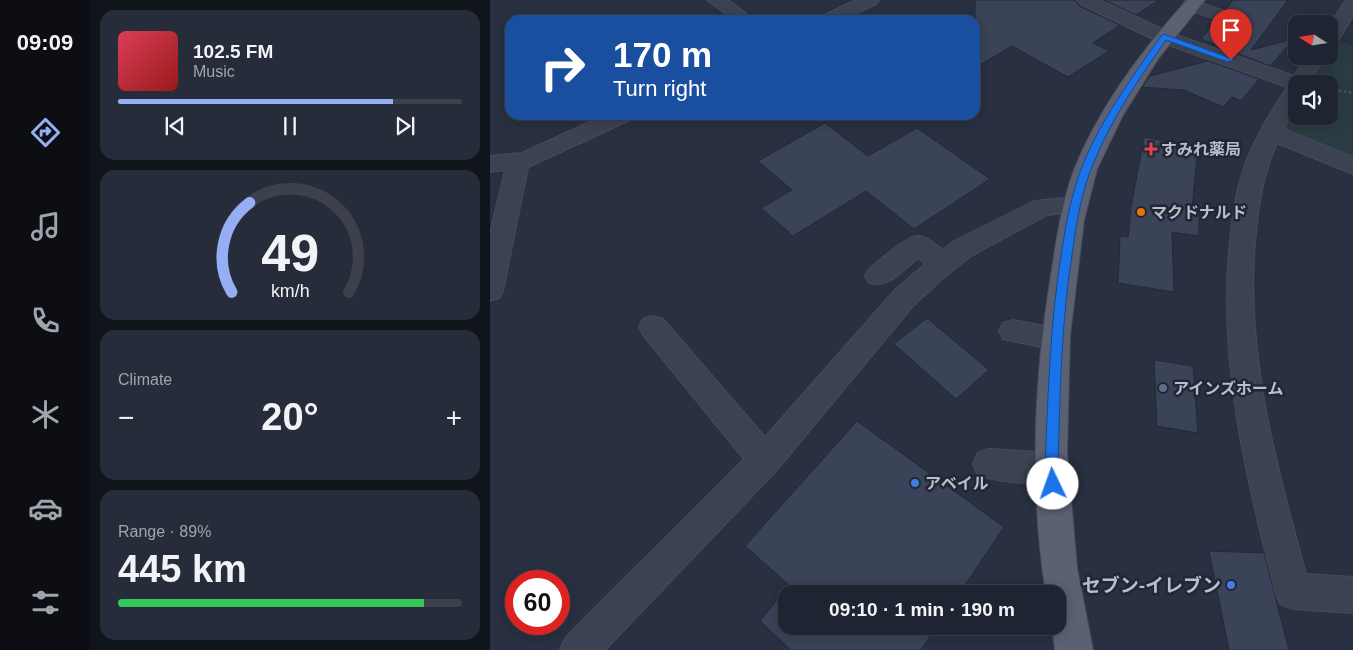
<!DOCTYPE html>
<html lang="en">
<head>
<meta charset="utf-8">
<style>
	:root { --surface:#1e2431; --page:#262c39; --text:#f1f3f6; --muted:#a1a4ab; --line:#3c414d; --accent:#96aef3 }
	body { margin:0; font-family:Arial,"Noto Sans JP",sans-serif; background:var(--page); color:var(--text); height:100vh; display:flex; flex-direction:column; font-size:19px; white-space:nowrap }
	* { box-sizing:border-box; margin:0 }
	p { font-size:16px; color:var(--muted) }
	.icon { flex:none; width:28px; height:28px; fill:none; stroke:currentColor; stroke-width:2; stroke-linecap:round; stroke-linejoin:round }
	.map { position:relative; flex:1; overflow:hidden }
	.side { display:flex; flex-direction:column; gap:10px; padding:10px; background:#10141b; width:400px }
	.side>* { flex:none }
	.top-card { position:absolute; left:15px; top:15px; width:475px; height:105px; border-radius:15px; box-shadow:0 2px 12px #0003,0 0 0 1px var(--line); background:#1a4fa0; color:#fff; overflow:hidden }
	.needle { width:32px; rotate:282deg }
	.controls { position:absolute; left:798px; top:15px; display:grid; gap:10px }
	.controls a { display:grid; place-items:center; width:50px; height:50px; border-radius:10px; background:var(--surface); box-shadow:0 2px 12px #0003,0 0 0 1px var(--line); font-size:25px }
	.speed { position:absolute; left:15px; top:570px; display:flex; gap:10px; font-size:25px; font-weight:700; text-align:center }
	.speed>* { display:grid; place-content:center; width:65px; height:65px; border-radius:50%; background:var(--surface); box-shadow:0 2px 12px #0003,0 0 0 1px var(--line); line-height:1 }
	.speed .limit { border:8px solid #d22; background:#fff; color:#111 }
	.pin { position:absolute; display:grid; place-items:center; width:42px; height:42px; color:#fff; margin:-51px -21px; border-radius:50% 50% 50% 0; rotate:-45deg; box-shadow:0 0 5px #0007 }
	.pin .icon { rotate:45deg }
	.me { position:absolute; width:55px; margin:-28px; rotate:357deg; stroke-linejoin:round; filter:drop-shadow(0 0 4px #0008) }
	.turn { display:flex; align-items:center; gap:18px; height:105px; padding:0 25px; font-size:22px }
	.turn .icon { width:65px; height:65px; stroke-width:2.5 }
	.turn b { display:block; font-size:35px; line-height:42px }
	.big { font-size:38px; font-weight:600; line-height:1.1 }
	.side .tile { flex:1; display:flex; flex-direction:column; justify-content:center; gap:8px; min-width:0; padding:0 18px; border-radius:15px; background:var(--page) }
	.side .dial { align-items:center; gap:0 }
	.dial svg { height:130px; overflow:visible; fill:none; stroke:var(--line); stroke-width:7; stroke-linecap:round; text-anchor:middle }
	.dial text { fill:var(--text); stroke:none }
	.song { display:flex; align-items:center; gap:15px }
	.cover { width:60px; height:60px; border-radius:8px; background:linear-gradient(135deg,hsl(350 70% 55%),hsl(0 70% 35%)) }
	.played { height:5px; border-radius:2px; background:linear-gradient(90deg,var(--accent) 80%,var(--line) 80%) }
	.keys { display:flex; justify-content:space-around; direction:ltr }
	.heat { display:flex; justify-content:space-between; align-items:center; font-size:28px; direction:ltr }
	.charge { height:8px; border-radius:4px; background:linear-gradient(90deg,#34c759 89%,var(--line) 0) }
	.trip { position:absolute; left:288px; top:585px; width:288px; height:50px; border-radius:15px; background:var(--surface); box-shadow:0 2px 12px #0003,0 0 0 1px var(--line); font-weight:600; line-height:50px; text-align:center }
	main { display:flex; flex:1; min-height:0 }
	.dock { display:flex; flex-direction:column; width:90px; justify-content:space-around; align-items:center; background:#0c0e14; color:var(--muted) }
	.dock .icon { width:35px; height:35px }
	.dock .selected { color:var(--accent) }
	.dock b { font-size:22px; color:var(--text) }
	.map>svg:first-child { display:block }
	.green { fill:#2a3c42 }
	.building { fill:#3a4357; stroke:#232938 }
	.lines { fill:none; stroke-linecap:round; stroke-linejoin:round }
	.minor-casing { stroke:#464b5a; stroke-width:2 }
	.major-casing { stroke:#464b5a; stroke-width:2 }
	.path { stroke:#43555a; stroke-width:2.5; stroke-dasharray:2.5 2.5; stroke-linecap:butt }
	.minor { fill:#3c4251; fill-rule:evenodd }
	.major { fill:#5b6171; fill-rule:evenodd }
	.route { fill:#1a73e8; stroke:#114b97 }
	.health-dot { fill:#e0444e; stroke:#212736; stroke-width:2 }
	.food-dot { fill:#e8710a; stroke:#212736; stroke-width:2 }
	.service-dot { fill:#5c6f8a; stroke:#212736; stroke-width:2 }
	.shop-dot { fill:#3f7fe0; stroke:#212736; stroke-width:2 }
	.labels { text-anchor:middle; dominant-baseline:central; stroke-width:5; stroke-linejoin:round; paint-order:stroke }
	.poi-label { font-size:16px; font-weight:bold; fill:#b9becb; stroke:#212736; text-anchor:start }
	.near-poi-label { font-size:19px; font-weight:bold; fill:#b9becb; stroke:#212736; text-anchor:end }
</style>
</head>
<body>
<main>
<nav class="dock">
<b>09:09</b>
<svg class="icon selected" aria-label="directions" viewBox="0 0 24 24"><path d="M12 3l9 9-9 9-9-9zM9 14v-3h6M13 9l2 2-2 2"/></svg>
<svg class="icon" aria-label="music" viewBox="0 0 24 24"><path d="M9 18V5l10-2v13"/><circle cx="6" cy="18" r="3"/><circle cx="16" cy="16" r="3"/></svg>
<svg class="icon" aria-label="phone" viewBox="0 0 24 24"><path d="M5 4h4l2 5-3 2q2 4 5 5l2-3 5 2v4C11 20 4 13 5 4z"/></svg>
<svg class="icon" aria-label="climate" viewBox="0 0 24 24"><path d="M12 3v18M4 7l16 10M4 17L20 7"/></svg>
<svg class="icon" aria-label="car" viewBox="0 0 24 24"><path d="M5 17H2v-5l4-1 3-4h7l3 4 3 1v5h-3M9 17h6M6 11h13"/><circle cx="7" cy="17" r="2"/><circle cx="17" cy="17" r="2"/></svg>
<svg class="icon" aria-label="filters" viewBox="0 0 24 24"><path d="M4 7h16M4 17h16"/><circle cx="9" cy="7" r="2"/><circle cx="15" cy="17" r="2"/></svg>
</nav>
<section class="side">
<div class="tile">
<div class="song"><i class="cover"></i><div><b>102.5 FM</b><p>Music</p></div></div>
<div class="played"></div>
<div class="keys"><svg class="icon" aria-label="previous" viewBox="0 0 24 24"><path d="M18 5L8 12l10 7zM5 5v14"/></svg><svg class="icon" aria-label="pause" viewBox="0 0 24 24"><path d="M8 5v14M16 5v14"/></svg><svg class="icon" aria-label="next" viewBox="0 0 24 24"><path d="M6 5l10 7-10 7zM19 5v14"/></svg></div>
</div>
<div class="tile dial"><svg viewBox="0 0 100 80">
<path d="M14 69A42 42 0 1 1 86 69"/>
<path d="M14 69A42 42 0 0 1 25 14" stroke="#96aef3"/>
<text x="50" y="56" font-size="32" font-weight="700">49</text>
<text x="50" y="72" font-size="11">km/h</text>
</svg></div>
<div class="tile"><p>Climate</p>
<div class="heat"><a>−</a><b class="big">20°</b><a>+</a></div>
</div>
<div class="tile"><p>Range · 89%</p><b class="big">445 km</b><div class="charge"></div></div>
</section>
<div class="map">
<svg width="863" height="650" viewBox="0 0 863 650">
	<rect width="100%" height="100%" fill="#283041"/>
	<path class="green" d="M849,41l14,5v112l-73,-28 16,-24v10h33v-32h-18z"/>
	<g class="building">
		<path d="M485,0h100l4,6 41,19 -27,18 16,8 -41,26 -56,-31 -37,22z"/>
		<path d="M614,0h55l-23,15z"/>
		<path d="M743,0h55l-37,50 43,-11 -24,27 -69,-27 15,-18 10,-1 4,-5 -4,-6z"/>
		<path d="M718,61l51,18 -18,22 -9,-4 -9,10 -39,-17 -42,-3 8,-11z"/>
		<path d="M335,123l43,33 49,-28 73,51 -76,50 -48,-38 -73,45 -32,-28 31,-18 -34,-29z"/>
		<path d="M654,137l54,10 -6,61 7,1v27l-27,-4 2,60 -56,-9 2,-47 8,1 3,-30z"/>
		<path d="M437,318l62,52 -33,29 -62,-55z"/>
		<path d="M664,360l39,6 5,67 -41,-7z"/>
		<path d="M367,421l147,106 -45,67h-173v32h151l-16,24h-130l-31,-29 29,-36 -44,-39z"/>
		<path d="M719,551l55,2 25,97h-60z"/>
	</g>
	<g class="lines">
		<g class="minor-casing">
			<g id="minor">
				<path d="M217,0h21l27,20h-21z"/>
				<path d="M366,0h23l-3,4 -34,16h-23l3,-4z"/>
				<path d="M587,0h23l71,33 123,43 13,-20h19l-17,28h-13v21l-13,24 70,28v17l-76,-31c-16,35 -20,72 -23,111 -6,109 23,215 52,320l47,3v36l-60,-4 -13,-5 -5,-13c-28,-112 -56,-223 -46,-339 2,-24 5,-49 11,-71 9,-35 28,-64 47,-94l-130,-46 -77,-37z"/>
				<path d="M702,0l33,11 3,4 -3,4 -6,1 -34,-11 -3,-4 3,-4z"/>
				<path d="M856,0h7v16l-17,28 -7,2v-20z"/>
				<path d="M115,115h29l-4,5 -102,47 -25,124 -4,7 -9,3v-67l15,-64 -15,2v-16l32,-3z"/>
				<path d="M584,197l8,2 4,6 -4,6 -35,4 -76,41 -29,23 -30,28 -136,164 -171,179h-45l6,-13 178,-178 -101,-124 -4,-8 4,-8 10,-3 10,3 102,118 129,-146 31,-27 -7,-6c-14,12 -30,31 -49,25l-4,-7 4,-7c10,-8 38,-34 50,-33 9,1 17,9 24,14l10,-8 82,-41z"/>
				<path d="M523,320l53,10 4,8 -4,8 -10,4 -53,-11 -4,-8 4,-8z"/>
				<path d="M499,449l63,4 11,4 5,11 -5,11c-20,8 -65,3 -85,-4l-5,-11 5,-11z"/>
			</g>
		</g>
		<g class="major-casing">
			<path id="major" d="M697,0h18l-47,59 -35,56 -26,54 -13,51 -14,116 -3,116 10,116 16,82h-38l-3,-24h4v-32h-10c-17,-107 -12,-218 6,-325 5,-33 10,-67 22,-99 25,-63 68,-120 113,-170z"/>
		</g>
		<path class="path" d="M839,89l24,4"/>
		<use href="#minor" class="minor"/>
		<use href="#major" class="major"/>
	</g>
	<path class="route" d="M674,34l71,26 -7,2 -62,-22c-26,37 -52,75 -70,117 -13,29 -19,60 -23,91 -12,73 -13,146 -15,220l2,16 -2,5 -5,2 -4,-2 -4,-21c3,-74 5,-146 17,-219 5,-32 11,-62 24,-92 19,-43 48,-83 76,-122z"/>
	<path class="health-dot" d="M658.5 141.5h5v5h5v5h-5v5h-5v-5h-5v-5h5z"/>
	<circle class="food-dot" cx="651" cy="212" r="5"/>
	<circle class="service-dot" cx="673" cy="388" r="5"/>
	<g class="shop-dot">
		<circle cx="425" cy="483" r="5"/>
		<circle cx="741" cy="585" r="5"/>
	</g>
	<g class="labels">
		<g class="poi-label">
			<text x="671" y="149">すみれ薬局</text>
			<text x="661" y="212">マクドナルド</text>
			<text x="683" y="388">アインズホーム</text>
			<text x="435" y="483">アベイル</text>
		</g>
		<g class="near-poi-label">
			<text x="731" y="585">セブン-イレブン</text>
		</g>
	</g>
</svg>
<div class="controls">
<a><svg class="needle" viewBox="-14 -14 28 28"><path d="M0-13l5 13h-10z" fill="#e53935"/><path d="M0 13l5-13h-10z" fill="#a1a4ab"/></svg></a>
<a><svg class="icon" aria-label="sound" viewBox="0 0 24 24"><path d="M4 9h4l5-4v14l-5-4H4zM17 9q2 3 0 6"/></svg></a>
</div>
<div class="speed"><div class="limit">60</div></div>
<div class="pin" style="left:741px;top:60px;background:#d93025"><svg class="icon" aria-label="arrive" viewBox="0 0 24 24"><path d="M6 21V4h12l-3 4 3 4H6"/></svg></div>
<svg class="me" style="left:563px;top:484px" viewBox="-20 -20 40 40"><circle r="19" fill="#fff"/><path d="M0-13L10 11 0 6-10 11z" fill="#1a73e8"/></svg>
<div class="trip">09:10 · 1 min · 190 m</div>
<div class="top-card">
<div class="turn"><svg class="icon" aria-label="right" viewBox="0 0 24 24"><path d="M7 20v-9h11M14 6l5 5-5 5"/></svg><div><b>170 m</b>Turn right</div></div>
</div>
</div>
</main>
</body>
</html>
